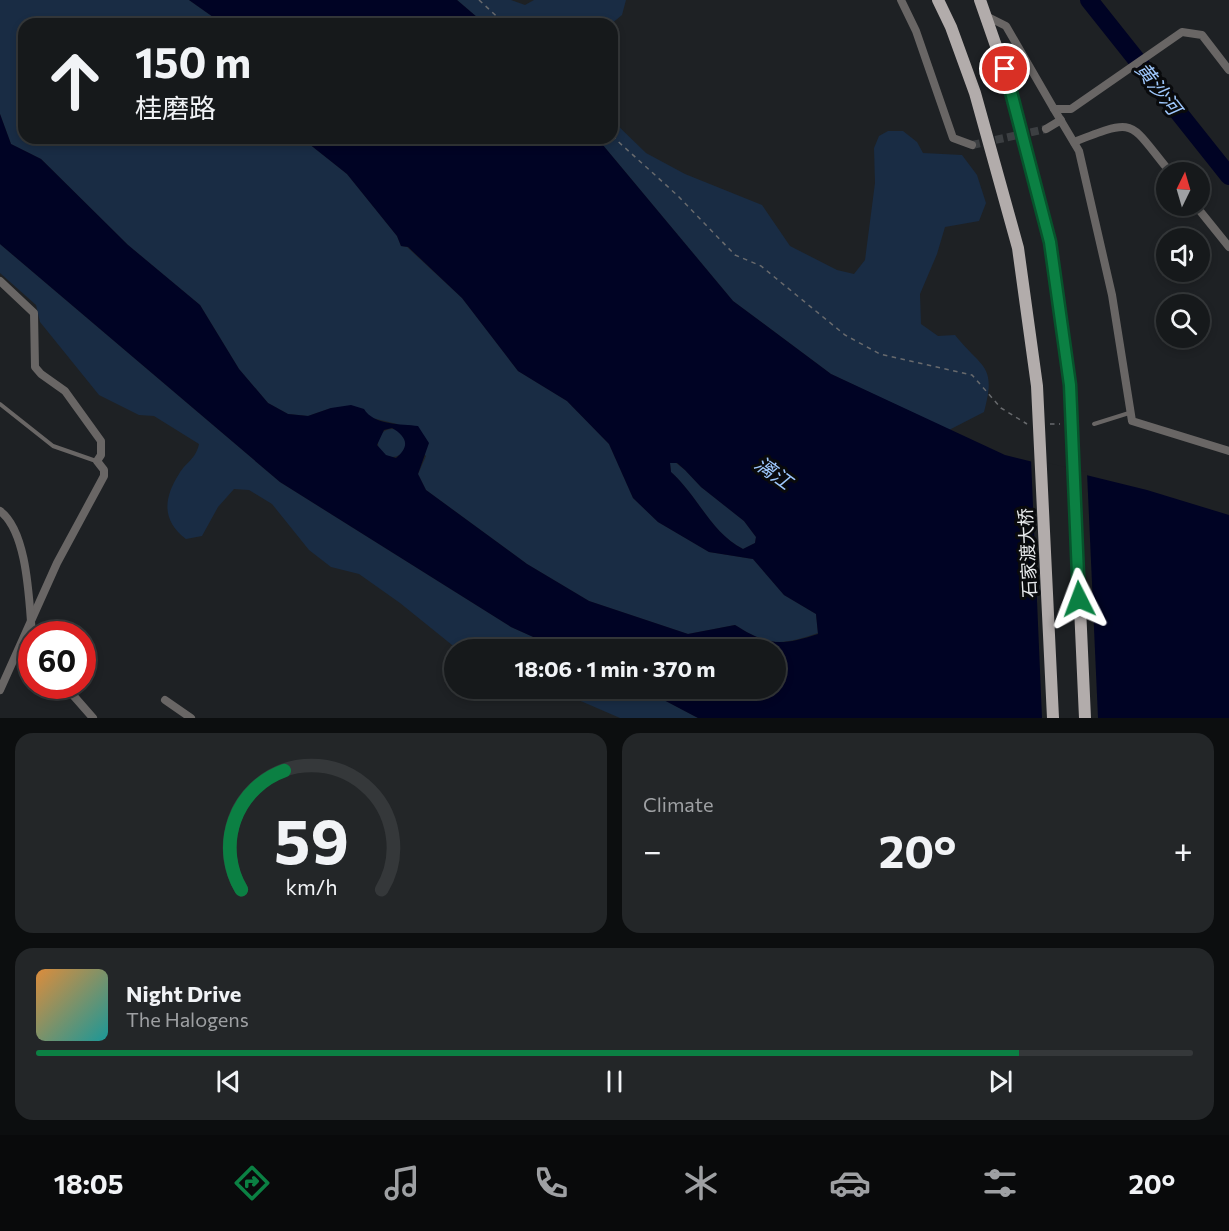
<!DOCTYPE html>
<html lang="en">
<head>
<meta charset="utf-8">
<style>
	:root { --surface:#16191b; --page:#232628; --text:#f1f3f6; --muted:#9ea0a3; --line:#35383a; --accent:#0b8043 }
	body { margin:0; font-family:Commissioner,"Noto Sans SC",sans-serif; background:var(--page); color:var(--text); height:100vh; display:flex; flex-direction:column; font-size:22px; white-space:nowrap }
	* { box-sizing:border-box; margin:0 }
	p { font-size:20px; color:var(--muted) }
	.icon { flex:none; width:33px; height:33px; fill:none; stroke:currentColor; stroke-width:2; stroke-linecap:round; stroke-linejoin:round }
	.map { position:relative; height:718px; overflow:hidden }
	.sheet { display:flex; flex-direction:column; gap:15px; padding:15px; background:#0c0e0f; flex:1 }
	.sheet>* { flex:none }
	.guide { position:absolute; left:18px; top:18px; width:600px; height:126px; border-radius:18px; box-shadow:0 3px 9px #0003,0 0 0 2px var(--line); background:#16191b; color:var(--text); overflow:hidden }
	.needle { width:39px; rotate:5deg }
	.controls { position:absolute; left:1156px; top:162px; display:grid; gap:12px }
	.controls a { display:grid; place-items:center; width:54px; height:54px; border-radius:50%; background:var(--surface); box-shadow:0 3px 9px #0003,0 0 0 2px var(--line); font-size:30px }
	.speed { position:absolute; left:18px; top:621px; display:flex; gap:12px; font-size:30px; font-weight:700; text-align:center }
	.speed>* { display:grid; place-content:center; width:78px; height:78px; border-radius:50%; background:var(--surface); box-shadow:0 3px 9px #0003,0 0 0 2px var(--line); line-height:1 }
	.speed .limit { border:9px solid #d22; background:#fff; color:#111 }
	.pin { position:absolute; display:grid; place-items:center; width:51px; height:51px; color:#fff; margin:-26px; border:3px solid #fff; border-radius:50%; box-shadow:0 2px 6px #0007 }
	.me { position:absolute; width:66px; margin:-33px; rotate:357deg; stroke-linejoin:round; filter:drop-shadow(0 0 4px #0008) }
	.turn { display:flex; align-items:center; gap:21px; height:126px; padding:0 18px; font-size:27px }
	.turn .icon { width:78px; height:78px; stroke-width:2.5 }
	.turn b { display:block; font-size:42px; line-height:51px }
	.big { font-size:45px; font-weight:700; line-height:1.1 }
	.sheet .tile { flex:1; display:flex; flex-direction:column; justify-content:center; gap:9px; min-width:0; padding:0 21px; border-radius:18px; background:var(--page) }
	.sheet .dial { align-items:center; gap:0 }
	.dial svg { height:156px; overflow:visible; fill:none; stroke:var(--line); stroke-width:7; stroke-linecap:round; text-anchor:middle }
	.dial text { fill:var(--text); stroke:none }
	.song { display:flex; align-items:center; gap:18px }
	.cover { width:72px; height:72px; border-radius:9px; background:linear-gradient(135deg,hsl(30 70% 55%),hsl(180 70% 35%)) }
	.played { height:6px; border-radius:3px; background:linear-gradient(90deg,var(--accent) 85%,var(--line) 85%) }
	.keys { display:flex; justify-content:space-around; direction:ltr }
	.heat { display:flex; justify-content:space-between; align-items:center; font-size:33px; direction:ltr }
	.sheet .tiles { flex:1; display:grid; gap:15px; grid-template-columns:1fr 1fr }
	.tile:last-child { grid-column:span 2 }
	.trip { position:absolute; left:444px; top:639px; width:342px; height:60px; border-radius:30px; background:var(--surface); box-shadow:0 3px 9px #0003,0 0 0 2px var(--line); font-weight:700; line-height:60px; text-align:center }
	.dock { display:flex; height:96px; justify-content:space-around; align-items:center; background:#090a0b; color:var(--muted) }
	.dock .icon { width:42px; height:42px }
	.dock .active { color:var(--accent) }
	.dock b { font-size:27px; color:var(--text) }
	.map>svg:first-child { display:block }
	.green { fill:#192c44 }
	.water { fill:#000324; fill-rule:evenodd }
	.pier { fill:#1e2124 }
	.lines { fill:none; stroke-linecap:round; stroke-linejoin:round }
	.river { stroke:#000324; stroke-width:18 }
	.minor-tunnel { stroke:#3c3f42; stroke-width:8; stroke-dasharray:8 4; stroke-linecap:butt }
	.path { stroke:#686a6d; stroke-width:1.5; stroke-dasharray:4.5 4.5; stroke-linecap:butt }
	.service { stroke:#696665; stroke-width:4 }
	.minor { stroke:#696665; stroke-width:8 }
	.primary { stroke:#b2acab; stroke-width:12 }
	.route-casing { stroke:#07532c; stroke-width:15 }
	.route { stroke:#0b8043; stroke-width:10 }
	.labels { text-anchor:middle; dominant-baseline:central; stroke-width:6; stroke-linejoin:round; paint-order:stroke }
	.street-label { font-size:18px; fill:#e8eaec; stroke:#090a0c }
	.water-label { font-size:20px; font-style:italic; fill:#9ec7fc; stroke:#090a0c }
</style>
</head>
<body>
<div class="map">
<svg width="1229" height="718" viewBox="0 0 1229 718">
	<rect width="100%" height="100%" fill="#1e2124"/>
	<g class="green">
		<path d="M0,0h189l34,24h-199v114h284v5l39,31 50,62 4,10 6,1 55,51 56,73 49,30 42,43 24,54 25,24 51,30 44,7 31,36 32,19 2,19c-37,13 -50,13 -83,-8l-47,9 -99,-33 -62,-37 -101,-74 -8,-16 8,-18 -29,-32 -66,-16 -23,8 -20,-2 -20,-11 -29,-34 -39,-64 -72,-60 -87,-86 -30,-15 -11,-30z"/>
		<path d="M457,0h54l14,5 9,-5h92l-4,15 -11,9h-126z"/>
		<path d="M612,120l34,33 39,21 77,31 28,41 47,24 17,4 11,-14 10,-77 -1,-35 5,-12 9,-5h15l14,11 6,11 39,2 15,20 9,28 -7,18 -34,6 -8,27 -17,40 1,30 17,12 17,-1c27,34 42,29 29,77l-35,18 -118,-56 -98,-73 -136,-163h15z"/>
		<path d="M0,244l280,238 231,145 49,22h-103l-57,-46 -41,-29 -28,-7 -22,-17 -37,-46 -23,-14 -15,-1 -16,18 -16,29 -16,3c-24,-18 -23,-40 -7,-65 7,-12 17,-15 20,-30l-45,-28 -15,-1 -40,-20 -59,-73 -4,-17 -36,-32z"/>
		<circle cx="392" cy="443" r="14"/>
		<path d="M670,463h6l9,7 16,17 43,34 12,16 -1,6 -12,6c-32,-16 -45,-53 -72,-77z"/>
		<path d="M553,689h90l55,29h-78z"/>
	</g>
	<g class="water">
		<path d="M189,0h268l28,24h-262z"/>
		<path d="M0,114l11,30 30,15 87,86 72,60 39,64 29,34 20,11 20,2 23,-8 20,-3 13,4c9,16 38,15 54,17l11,17 -11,31 8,16 101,74 62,37 99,33 47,-9c33,21 46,21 83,9l-2,-20 -32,-19 -31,-36 -44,-7 -51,-30 -25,-24 -24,-54 -42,-43 -49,-30 -56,-73 -54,-51 -7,-1 -4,-10 -50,-62 -39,-31v-5h289l136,163 98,73 174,81 142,35 82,25v203h-531l-55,-29 133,-1v-38l-216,-1 -49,-22 -231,-145 -280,-238zM392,428c14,8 19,18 4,30l-10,-3 -9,-10 7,-15zM670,463h7l8,7 16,17 43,34 12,16 -1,6 -12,6c-32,-16 -45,-53 -72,-77z"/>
	</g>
	<path class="pier" d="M1031,459l56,13 11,246h-56z"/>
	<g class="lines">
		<path class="river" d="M1089,0l140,176"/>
		<path class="minor-tunnel" d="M972,145l74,-16"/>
		<g class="path">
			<path d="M479,0l26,24"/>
			<path d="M612,136l65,59 58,60 26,11 84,69 35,19 92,21 29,33 26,16"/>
			<path d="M1050,424h10"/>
		</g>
		<g class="service">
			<path d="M0,404l53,42 43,15"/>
			<path d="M1094,424l35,-11"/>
		</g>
		<g class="minor">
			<path d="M901,0l15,31 37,107 19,7"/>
			<path d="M988,17l18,9 48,83h17l111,-77 20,3 27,35"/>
			<path d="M1054,109l25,42 33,144 20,126 97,30"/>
			<path d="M1046,129l15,-9"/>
			<path d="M1074,142c64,-25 54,-21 96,30"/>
			<path d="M1196,206l33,41"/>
			<path d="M0,281l34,32 1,54 6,7 24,17 36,50v14l-4,6 7,9v6l-47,87 -57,127"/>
			<path d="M0,511c28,21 29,91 32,123"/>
			<path d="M65,686l28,32"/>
			<path d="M165,700l26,18"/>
		</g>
		<g class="primary">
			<path d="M938,0l13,27 24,66 43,155 19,138 16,332"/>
			<path d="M980,0l30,86 40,156 20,143 15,333"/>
		</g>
	</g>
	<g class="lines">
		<g class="route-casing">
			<path id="route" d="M1005,69l45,173 20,143 9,214"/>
		</g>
		<use href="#route" class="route"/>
	</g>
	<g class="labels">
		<g class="street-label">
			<text transform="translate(1027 553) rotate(-93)">石家渡大桥</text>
		</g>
		<g class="water-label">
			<text transform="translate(1159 88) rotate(52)">黄沙河</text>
			<text transform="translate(774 472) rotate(36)">漓江</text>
		</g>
	</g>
</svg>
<div class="controls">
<a><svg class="needle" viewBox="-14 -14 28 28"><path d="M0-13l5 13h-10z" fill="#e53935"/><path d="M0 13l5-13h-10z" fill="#9ea0a3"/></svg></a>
<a><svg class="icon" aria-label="sound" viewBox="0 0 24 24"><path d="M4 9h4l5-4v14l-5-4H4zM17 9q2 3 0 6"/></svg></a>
<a><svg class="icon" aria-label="search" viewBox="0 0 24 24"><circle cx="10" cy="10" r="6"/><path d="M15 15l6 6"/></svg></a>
</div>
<div class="speed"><div class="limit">60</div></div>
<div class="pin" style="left:1005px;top:69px;background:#d93025"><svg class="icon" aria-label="arrive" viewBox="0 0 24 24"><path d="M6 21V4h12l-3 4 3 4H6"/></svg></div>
<svg class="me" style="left:1079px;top:599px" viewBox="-20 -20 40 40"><path d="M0-17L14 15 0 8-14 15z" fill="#0b8043" stroke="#fff" stroke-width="4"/></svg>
<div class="trip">18:06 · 1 min · 370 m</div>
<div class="guide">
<div class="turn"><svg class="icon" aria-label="ahead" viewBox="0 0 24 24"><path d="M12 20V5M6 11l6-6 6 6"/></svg><div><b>150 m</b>桂磨路</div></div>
</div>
</div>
<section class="sheet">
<div class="tiles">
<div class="tile dial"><svg viewBox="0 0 100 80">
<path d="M14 69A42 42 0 1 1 86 69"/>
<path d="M14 69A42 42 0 0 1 36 8" stroke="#0b8043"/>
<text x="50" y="56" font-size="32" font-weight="700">59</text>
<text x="50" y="72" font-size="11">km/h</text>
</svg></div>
<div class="tile"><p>Climate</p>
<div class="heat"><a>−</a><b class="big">20°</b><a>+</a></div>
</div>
<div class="tile">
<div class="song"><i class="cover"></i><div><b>Night Drive</b><p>The Halogens</p></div></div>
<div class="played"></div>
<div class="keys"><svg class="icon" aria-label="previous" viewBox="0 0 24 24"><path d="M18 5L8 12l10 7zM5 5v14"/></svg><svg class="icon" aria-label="pause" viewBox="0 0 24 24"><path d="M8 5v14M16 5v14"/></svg><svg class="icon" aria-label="next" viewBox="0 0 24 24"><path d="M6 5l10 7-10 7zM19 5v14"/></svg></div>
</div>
</div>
</section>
<nav class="dock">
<b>18:05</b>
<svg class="icon active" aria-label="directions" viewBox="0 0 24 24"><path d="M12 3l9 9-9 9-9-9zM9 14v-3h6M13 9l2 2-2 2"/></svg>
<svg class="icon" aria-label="music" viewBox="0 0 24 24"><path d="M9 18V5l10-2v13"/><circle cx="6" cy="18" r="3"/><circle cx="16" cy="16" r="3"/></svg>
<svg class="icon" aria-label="phone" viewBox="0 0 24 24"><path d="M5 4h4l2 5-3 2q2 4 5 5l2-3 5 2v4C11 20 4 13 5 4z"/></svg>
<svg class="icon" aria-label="climate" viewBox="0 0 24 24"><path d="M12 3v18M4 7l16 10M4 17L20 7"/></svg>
<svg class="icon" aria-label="car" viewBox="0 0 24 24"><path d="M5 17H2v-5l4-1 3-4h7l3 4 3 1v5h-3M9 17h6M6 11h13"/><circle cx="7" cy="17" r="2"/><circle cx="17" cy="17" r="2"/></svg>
<svg class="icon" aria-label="filters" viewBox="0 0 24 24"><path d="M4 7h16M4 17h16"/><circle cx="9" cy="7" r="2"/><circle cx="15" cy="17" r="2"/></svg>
<b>20°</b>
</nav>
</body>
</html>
